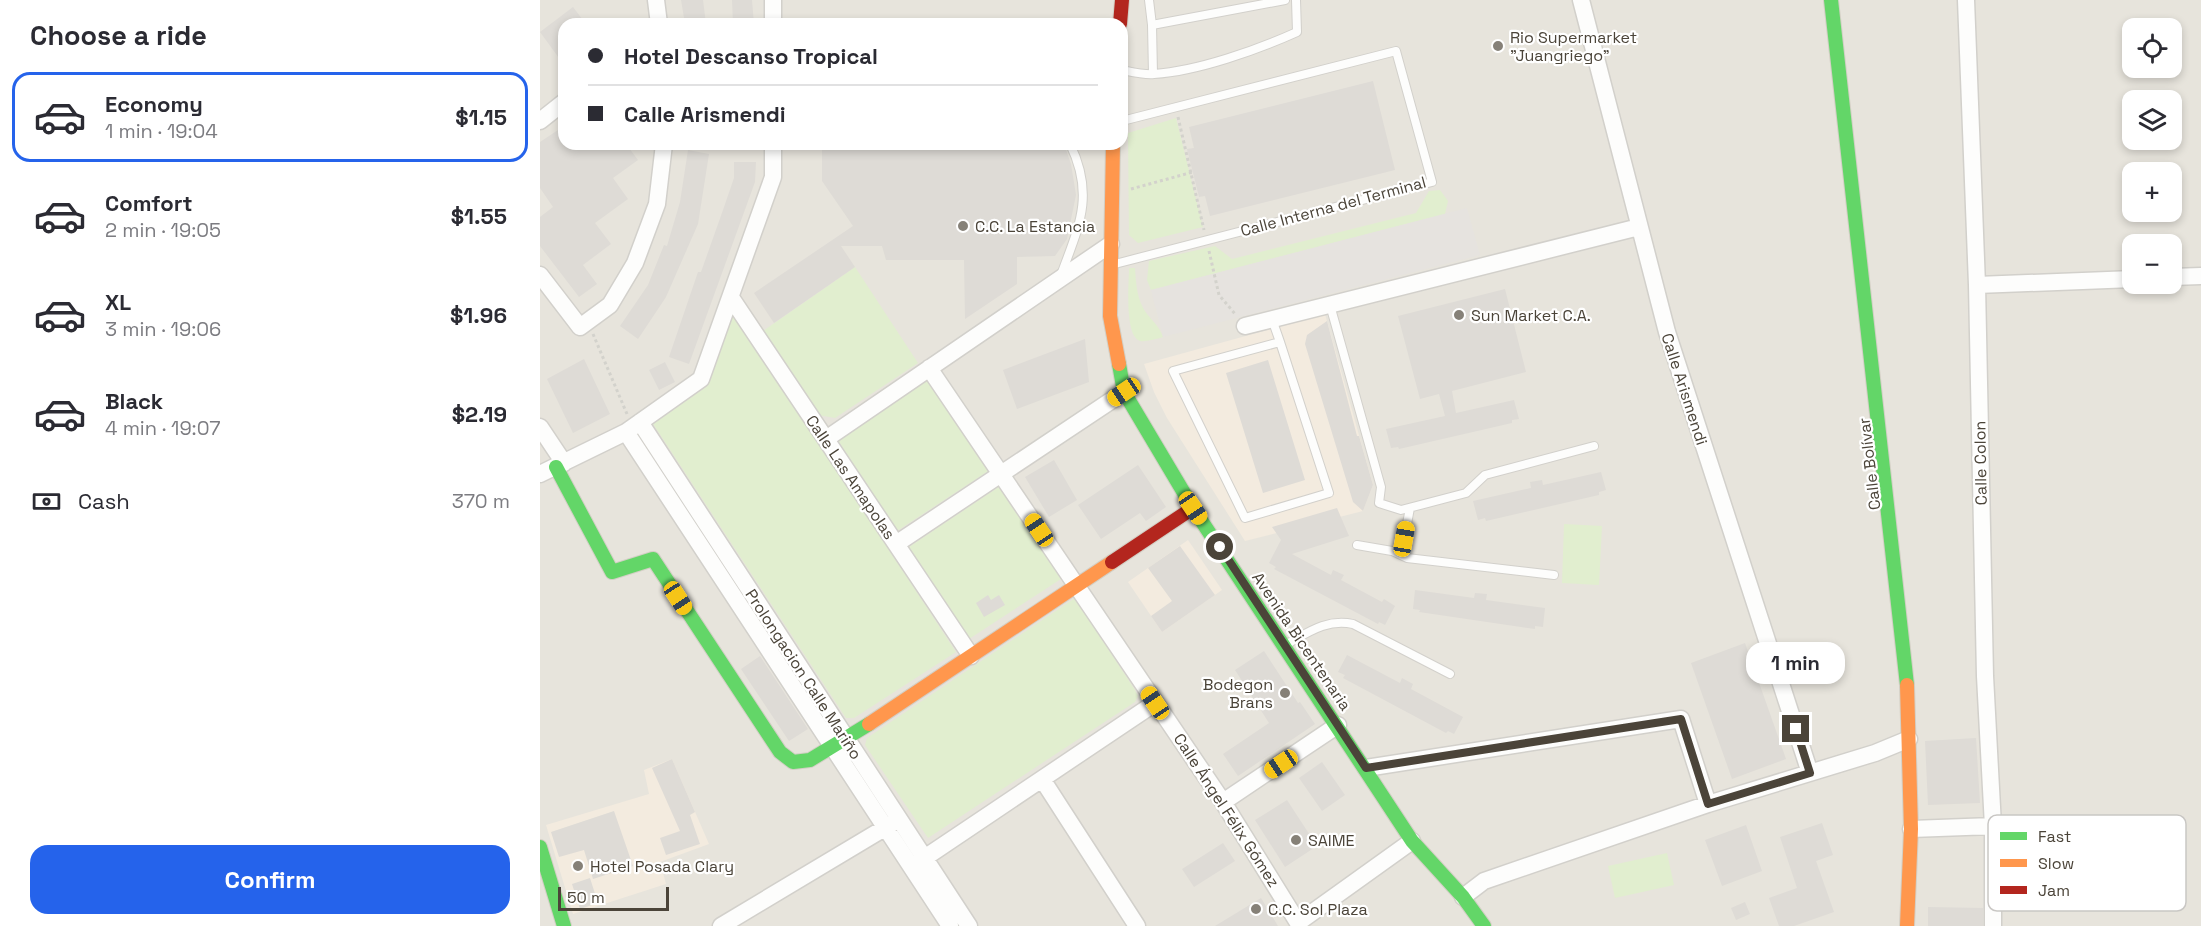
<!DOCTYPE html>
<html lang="en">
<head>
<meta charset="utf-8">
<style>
	:root { --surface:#fff; --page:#f2f2f3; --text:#2b2b33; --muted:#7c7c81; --line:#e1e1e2; --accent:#2563eb }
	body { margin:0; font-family:"Space Grotesk",sans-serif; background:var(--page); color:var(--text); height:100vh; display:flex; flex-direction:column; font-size:22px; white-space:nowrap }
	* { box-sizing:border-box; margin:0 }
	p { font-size:20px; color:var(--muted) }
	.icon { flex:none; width:33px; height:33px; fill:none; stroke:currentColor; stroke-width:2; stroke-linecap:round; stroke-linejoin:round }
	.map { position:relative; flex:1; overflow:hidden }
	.details { display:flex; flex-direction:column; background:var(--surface); width:540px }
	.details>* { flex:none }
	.guide { position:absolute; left:18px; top:18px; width:570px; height:132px; border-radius:18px; box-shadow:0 3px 9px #0003; display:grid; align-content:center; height:132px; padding:0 30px; background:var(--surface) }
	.buttons { position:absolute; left:1582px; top:18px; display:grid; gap:12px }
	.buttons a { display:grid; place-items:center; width:60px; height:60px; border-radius:12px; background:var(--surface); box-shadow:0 3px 9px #0003; font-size:30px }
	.scale { position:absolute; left:18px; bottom:15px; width:111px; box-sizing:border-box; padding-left:6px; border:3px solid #4b4439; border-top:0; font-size:16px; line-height:21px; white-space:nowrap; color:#4b4439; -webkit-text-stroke:4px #fff; paint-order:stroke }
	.end { position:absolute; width:27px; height:27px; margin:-14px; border:8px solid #4b4439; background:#fff; box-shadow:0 0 0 3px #fff }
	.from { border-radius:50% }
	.bubble { position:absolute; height:42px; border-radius:18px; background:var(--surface); box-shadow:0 3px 9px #0003; font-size:20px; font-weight:700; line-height:42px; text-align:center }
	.car { position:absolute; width:18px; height:36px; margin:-18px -9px; border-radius:8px; box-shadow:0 0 4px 2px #0007; background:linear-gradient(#f5c518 24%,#345 0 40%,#f5c518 0 76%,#345 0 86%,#f5c518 0) }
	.guide b { display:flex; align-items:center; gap:21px; height:57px; font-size:22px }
	.guide b+b { border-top:2px solid var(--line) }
	.guide i { width:15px; height:15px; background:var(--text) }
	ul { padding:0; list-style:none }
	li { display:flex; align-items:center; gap:18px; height:90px; margin:0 12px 9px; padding:0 18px; border:3px solid transparent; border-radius:18px }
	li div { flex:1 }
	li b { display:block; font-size:22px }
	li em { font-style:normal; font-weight:700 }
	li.selected { border-color:var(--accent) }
	li>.icon { width:54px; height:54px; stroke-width:1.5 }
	h2 { padding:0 30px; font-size:27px; line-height:72px }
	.pay { display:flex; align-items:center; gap:15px; height:66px; padding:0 30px; font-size:22px }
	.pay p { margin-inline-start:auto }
	.cta { display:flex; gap:12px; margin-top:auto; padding:12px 30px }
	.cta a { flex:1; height:69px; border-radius:18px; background:var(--accent); color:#fff; font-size:24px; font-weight:700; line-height:69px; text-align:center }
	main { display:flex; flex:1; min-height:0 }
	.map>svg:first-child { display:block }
	.residential { fill:#e7e4dc; fill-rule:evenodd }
	.commercial { fill:#f3ebdf }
	.green { fill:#e1eecf }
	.parking { fill:#e6e3df }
	.building { fill:#dedbd6 }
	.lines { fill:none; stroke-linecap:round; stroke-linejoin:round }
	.lane-casing { stroke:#d2d0cb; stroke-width:10 }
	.street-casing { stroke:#d2d0cb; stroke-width:19 }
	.fast-casing { stroke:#d3cfc5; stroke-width:16 }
	.slow-casing { stroke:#d3cfc5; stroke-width:16 }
	.jam-casing { stroke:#d3cfc5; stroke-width:16 }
	.path { stroke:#d3d2cc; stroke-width:3; stroke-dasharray:3 3; stroke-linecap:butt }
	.lane { stroke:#fdfdfc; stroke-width:8 }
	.street { stroke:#fdfdfc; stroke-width:16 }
	.fast { stroke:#63d668; stroke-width:14 }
	.slow { stroke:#ff974d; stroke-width:14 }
	.jam { stroke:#b3261e; stroke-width:14 }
	.route { stroke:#4b4439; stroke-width:8 }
	.poi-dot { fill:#868178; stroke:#fff; stroke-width:2 }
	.labels { text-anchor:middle; stroke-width:4.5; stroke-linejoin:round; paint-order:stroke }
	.poi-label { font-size:16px; fill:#4b4439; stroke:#fff; text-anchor:start }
	.street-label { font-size:16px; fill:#4b4439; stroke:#fff }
	.key { fill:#fff; stroke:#c9c7c4; stroke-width:1.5 }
	.key-label { font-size:16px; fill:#4b4439 }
</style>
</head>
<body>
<main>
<section class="details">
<h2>Choose a ride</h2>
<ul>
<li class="selected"><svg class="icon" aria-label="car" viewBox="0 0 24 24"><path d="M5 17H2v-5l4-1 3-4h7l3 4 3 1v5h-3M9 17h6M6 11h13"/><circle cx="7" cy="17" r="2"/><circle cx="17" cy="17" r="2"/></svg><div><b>Economy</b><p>1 min · 19:04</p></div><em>$1.15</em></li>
<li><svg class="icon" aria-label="car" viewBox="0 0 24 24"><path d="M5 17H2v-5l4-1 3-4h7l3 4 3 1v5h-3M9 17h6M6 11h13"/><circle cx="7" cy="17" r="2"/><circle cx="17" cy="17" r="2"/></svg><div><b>Comfort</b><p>2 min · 19:05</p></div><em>$1.55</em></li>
<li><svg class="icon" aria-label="car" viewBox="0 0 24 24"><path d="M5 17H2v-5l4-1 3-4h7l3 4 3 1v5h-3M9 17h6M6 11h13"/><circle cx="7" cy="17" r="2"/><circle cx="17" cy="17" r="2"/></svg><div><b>XL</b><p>3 min · 19:06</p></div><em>$1.96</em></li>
<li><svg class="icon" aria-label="car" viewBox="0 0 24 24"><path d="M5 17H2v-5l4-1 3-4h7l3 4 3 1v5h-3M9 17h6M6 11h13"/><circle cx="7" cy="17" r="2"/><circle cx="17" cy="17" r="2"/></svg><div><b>Black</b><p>4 min · 19:07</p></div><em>$2.19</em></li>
</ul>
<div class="pay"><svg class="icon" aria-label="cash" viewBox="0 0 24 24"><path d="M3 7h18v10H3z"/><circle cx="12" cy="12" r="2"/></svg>Cash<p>370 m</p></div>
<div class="cta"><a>Confirm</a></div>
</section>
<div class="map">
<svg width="1661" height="926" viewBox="0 0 1661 926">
	<rect width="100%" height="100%" fill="#f4f2ee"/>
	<!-- residential -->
	<path class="residential" d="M0,0H1661V926H0ZM24,24H582V144H24ZM1593,28H1632V68H1593ZM1593,100H1632V140H1593ZM1593,172H1632V212H1593ZM1593,244H1632V284H1593Z"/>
	<!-- commercial -->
	<path class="commercial" d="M785,314L833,485L823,511L705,541L627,418L614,392L604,364Z
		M648,540L682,590L622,632L588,582Z
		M132,759L169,844L120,862L126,884L33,914L6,825L109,794L104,770Z"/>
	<!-- green -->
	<path class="green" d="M636,118L663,227L598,243L589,235L588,133Z
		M900,190L908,201L905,214L611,290L607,280L609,261L675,246L692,259L876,213L889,191Z
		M315,267L378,363L295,418L278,415L223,331Z
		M589,268H595C596,284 597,301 607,314C614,323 619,326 623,337C616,339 606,342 600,341C584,336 589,282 589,268Z
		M194,313L416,652L314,718H306L113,424L166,387Z
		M389,377L450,470L357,531L297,439Z
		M460,486L521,579L429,639L369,547Z
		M1024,524L1062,526L1059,585L1022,583Z
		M535,598L595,690L598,696L595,702L388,838L325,745L327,738Z
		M1127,853L1134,885L1075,898L1068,866Z"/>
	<!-- parking -->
	<path class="parking" d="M927,208L940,255L623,337L611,290Z"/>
	<!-- building -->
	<path class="building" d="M141,0H163L166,24H145Z
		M192,0H212L214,24H193Z
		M33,7L46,24H24V65L0,32Z
		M833,81L855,170L670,216L665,196L659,197L647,149L654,148L649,127Z
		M24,126V144H86L98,160L73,178L88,199L55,223L71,244L43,265L57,284L39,297L0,246V217L13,207L0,188V142Z
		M282,144H524L531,164L536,195L527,239L515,256L477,257V284L425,319L424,260H346L342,246H301L315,267L234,323L214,293L313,226L282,181Z
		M148,150L169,154L158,224L126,297L98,339L80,326L108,285L124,245L127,246L140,202Z
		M194,162H216L215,182L149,364L129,357L158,272H161L183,210L194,178Z
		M965,289L986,372L912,391L916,413L974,400L979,419L972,420V423L859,449L858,447L851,448L846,429L905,416L899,394L880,399L858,316Z
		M787,321L817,436H819L833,485L823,511L813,502L765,344L767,335Z
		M545,339L549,382L477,409L463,370Z
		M44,359L70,414L33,433L7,379Z
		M728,360L765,480L723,493L686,373Z
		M125,362L135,382L119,390L109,370Z
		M514,460L537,500L509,517L485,477Z
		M598,465L626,507L606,521L600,513L561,539L538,505Z
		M1061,472L1066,490L1059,492V495L946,521L945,518L938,520L933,501L991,488L990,482L1002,480L1003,485Z
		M797,508L809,536L752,554L791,575L793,570L804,575L801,580L842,602L844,599L855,606L845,625L839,622L838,624L734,569L736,567L729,563L741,540L732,527Z
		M640,546L675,595L622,632L611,616L632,601L608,568Z
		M875,590L934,598L935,593L947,594L946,600L1005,608L1003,627L995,626V629L879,612L880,610L873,609Z
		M448,595L451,600L459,595L465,605L444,617L436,603Z
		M1205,643L1246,759L1192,779L1151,663Z
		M724,651L758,703L760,702L775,724L698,776L683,754L729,723L695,670Z
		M807,655L860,683L862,678L873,684L871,689L923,717L914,734L908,731L906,733L803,678L805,675L798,672Z
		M220,656L268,729L249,741L201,669Z
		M1436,738L1440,803L1388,805L1385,741Z
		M132,759L155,812L150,815L160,844L126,855L120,838L140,831L112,768Z
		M782,762L805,795L782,811L759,778Z
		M747,800L777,846L745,867L715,820Z
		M74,811L93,866L53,879L44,850L19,857L11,832Z
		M1282,823L1293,855L1276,861L1294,912L1254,926H1239L1229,898L1257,888L1240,837Z
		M1206,825L1222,871L1182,886L1165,840Z
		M683,843L695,861L654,887L642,869Z
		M50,878L58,903L40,909L32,884Z
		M721,898L738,926H675Z
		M1205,902L1210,914L1196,920L1191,908Z
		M1388,907L1443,908V926H1388Z"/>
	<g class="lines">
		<!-- lane casing -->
		<g class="lane-casing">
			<path id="lane" d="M609,0L612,25
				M582,70C592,72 604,75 614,74C658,71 717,50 757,32L756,0
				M613,74L612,25L745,0
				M575,264L892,182L856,51L582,121
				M521,275C539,226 555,195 530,144
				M790,305L841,487L839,503L861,510L926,493L945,475L1054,446
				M732,319L740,342L789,493L705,518L633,371L740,342
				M817,545L852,551L867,558L1014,575
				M861,555L870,508
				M745,645C767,633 787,618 813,624L910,674"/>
		</g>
		<!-- street casing -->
		<g class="street-casing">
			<path id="street" d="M116,0L119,24
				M233,0V24
				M1041,0L1127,332L1270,773
				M1426,0L1437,285L1445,676L1453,826V926
				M0,121L24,102
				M0,275L40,327L70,305L95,263L117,204L124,144
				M1632,277L1661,276
				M1437,285L1593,279
				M192,299L431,656
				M705,326L1099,227
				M389,368L683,802L760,926
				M100,422L429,926
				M0,427L24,463
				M86,432L410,926
				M286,439L571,244
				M0,474L86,432L161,379L233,177V144
				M356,544L584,392
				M826,768L1141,719L1168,804
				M502,779L597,926
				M683,802L798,725
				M1371,829L1453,826
				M377,863L615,703
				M923,897L944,881L1168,804L1335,753L1369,739
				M759,922L872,841
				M181,926L353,823"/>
		</g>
		<!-- fast casing -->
		<g class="fast-casing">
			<path id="fast" d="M1291,0L1367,685
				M579,364L584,392L653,508L872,841L923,897L944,926
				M16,467L72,572L113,559L240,752L253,762L270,760L329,724
				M0,847L24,926"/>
		</g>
		<!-- slow casing -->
		<g class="slow-casing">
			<path id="slow" d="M573,144L570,316L579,364
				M329,724L572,562
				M1367,926L1371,829L1367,685"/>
		</g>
		<!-- jam casing -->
		<g class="jam-casing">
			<path id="jam" d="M580,24L582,0
				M572,562L653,508"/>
		</g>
		<!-- path -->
		<path class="path" d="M638,117L664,230
			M591,189L653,172
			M669,251L679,295L696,315
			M53,334L87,414"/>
		<!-- lane -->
		<use href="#lane" class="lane"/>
		<!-- street -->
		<use href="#street" class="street"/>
		<!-- fast -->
		<use href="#fast" class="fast"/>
		<!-- slow -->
		<use href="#slow" class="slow"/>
		<!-- jam -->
		<use href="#jam" class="jam"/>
	</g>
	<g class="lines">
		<!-- route -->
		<path class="route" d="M680,547L826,768L1141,719L1168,804L1270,773L1256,729"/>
	</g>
	<!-- markers -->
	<g class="poi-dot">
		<circle cx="958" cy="46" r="6"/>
		<circle cx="423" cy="226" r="6"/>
		<circle cx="919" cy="315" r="6"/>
		<circle cx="745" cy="693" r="6"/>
		<circle cx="756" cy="840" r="6"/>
		<circle cx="38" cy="866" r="6"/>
		<circle cx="716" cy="909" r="6"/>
	</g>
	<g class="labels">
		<!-- poi labels -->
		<g class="poi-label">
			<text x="970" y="43">Rio Supermarket<tspan x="970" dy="18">"Juangriego"</tspan></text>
			<text x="435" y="232">C.C. La Estancia</text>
			<text x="931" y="321">Sun Market C.A.</text>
			<text x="733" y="690" text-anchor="end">Bodegon<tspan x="733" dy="18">Brans</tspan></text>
			<text x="768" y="846">SAIME</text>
			<text x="50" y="872">Hotel Posada Clary</text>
			<text x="728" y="915">C.C. Sol Plaza</text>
		</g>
		<!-- street labels -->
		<g class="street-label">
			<text transform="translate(793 206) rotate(-15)" y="6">Calle Interna del Terminal</text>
			<text transform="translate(1145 389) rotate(72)" y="6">Calle Arismendi</text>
			<text transform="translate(1440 463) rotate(-91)" y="6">Calle Colon</text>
			<text transform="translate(1329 464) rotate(-97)" y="6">Calle Bolívar</text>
			<text transform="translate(311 477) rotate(56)" y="6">Calle Las Amapolas</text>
			<text transform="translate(762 641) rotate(56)" y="6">Avenida Bicentenaria</text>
			<text transform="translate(264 674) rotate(57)" y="6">Prolongacion Calle Mariño</text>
			<text transform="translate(687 810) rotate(57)" y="6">Calle Ángel Félix Gómez</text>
		</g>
	</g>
	<!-- legend -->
	<rect x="1448" y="815" width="198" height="96" rx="9" class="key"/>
	<rect x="1460" y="832" width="27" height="8" fill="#63d668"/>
	<rect x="1460" y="859" width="27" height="8" fill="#ff974d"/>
	<rect x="1460" y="886" width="27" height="8" fill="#b3261e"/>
	<g class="key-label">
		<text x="1498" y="842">Fast</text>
		<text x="1498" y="869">Slow</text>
		<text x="1498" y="896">Jam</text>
	</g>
</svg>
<div class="buttons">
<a><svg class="icon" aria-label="locate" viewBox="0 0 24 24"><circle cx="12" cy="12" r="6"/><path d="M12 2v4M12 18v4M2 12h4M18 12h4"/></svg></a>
<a><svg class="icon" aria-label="layers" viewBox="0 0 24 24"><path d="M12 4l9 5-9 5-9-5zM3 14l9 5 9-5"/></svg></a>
<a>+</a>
<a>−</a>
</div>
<div class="scale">50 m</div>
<i class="end from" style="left:680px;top:547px"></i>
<i class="end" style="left:1256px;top:729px"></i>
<div class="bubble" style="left:1206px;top:642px;width:99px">1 min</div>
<i class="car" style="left:584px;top:392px;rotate:236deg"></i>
<i class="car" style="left:653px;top:508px;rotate:146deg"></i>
<i class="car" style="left:499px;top:530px;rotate:326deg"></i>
<i class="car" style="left:864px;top:539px;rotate:10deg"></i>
<i class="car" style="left:138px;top:598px;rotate:147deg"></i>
<i class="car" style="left:615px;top:703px;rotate:326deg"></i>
<i class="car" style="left:741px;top:764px;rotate:236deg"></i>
<div class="guide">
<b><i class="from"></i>Hotel Descanso Tropical</b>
<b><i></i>Calle Arismendi</b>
</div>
</div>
</main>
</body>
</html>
